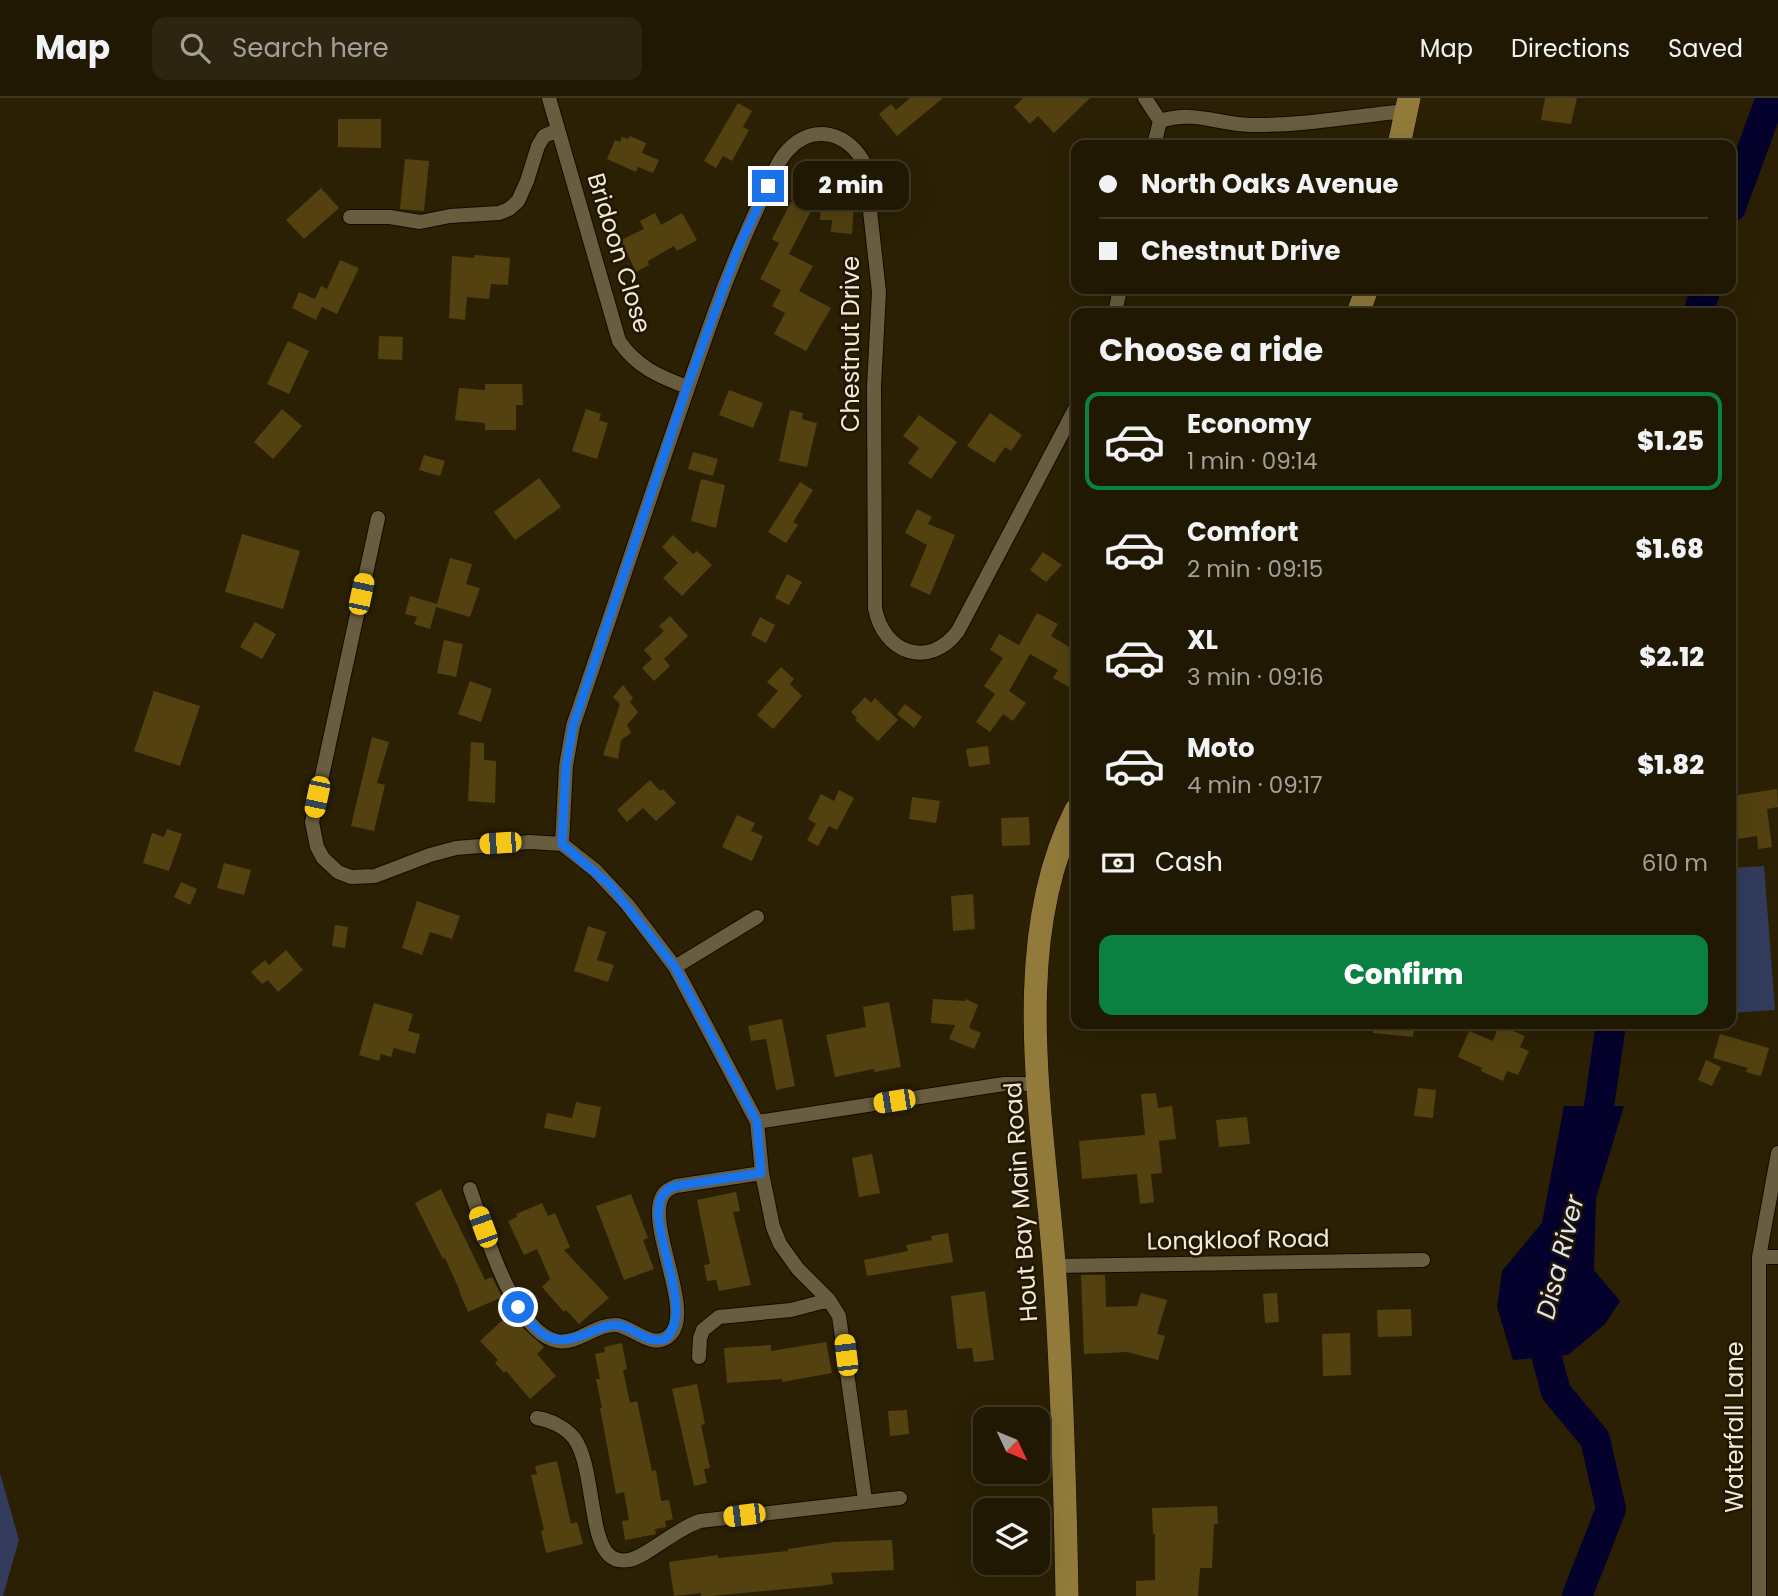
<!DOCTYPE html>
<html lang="en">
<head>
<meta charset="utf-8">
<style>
	:root { --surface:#201802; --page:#2d2511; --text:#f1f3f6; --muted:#a2a099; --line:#3d3724; --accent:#0b8043 }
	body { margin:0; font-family:Poppins,sans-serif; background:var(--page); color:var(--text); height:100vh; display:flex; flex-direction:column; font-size:26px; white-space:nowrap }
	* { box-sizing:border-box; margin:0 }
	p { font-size:23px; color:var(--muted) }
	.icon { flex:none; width:38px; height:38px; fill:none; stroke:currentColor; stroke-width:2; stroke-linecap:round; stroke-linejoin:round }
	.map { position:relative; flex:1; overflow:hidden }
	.details { position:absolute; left:1071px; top:210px; width:665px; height:721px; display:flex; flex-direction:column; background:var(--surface); border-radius:14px; box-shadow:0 7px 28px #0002,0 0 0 2px var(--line) }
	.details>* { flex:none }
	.banner { position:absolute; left:1071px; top:42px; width:665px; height:154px; border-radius:14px; box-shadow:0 7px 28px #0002,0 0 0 2px var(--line); display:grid; align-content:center; height:154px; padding:0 28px; background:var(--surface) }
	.needle { width:46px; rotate:134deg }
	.buttons { position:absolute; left:973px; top:1309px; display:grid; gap:14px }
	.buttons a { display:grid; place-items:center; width:77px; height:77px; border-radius:14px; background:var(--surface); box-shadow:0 7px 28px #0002,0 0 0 2px var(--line); font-size:35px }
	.end { position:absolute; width:32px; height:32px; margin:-16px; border:9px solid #1a73e8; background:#fff; box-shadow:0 0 0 4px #fff }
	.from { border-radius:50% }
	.bubble { position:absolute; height:49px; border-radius:14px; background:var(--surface); box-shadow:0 7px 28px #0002,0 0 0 2px var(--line); font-size:23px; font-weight:800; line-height:49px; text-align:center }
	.car { position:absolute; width:21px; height:42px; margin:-21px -10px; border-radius:9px; box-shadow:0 0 5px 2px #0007; background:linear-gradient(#f5c518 24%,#345 0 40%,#f5c518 0 76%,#345 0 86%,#f5c518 0) }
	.banner b { display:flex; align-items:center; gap:24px; height:66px; font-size:26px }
	.banner b+b { border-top:2px solid var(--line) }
	.banner i { width:18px; height:18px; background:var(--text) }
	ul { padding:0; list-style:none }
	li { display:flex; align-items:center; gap:21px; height:98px; margin:0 14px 10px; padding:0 14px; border:4px solid transparent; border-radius:14px }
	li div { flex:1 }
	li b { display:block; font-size:26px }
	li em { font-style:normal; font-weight:800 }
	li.active { border-color:var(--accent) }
	li>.icon { width:63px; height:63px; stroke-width:1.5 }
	h2 { padding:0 28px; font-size:32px; line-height:84px }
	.pay { display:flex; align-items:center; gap:18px; height:77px; padding:0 28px; font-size:26px }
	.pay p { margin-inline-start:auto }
	.button { display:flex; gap:14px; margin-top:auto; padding:14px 28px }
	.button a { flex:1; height:80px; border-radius:14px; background:var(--accent); color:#fff; font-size:28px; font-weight:800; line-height:80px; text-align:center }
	header { display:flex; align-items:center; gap:42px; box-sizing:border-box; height:98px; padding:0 35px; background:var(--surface); border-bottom:2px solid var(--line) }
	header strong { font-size:33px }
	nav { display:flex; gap:38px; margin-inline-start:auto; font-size:24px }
	.search { width:490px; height:63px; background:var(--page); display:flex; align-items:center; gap:18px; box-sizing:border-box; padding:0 24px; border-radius:14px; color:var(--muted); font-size:26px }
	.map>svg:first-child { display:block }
	.green { fill:#323b5c }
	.water { fill:#04012c }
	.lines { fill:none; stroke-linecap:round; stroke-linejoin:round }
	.river { stroke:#04012c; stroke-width:30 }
	.building { fill:#534210 }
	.street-casing { stroke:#120a00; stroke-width:16 }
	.primary-casing { stroke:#120a00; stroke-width:24 }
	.street { stroke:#695d3f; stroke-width:14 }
	.primary { stroke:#927b3a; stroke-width:23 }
	.route { stroke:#1a73e8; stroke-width:9 }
	.labels { text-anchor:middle; stroke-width:5; stroke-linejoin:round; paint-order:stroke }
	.street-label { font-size:24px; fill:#f1ead9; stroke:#211700 }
	.water-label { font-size:26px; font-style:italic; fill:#dee4f4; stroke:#211700 }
</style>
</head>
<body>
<header>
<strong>Map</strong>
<div class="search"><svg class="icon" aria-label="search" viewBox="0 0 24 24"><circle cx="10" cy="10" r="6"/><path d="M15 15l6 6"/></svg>Search here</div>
<nav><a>Map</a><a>Directions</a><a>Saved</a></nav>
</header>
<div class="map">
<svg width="1778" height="1498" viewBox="0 0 1778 1498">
	<rect width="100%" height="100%" fill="#2b2003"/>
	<!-- green -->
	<path class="green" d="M1764,768L1775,912L1731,915V770Z
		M0,1375L19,1442L3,1498H0Z"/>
	<!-- water -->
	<path class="water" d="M1564,1008H1624L1596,1100L1594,1172L1620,1203L1605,1226L1568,1257L1513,1262L1497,1209L1502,1173L1542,1125Z"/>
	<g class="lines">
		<!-- river -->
		<path class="river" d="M1731,109L1771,0
			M1698,215L1706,191
			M1588,1048L1599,1008L1611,926
			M1544,1222L1540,1234L1556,1294L1595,1341L1611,1411L1577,1498"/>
	</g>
	<!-- building -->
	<path class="building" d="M910,0H943L897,38L879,16L891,6L896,12Z
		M1023,0H1090L1054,35L1038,18L1030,26L1014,9Z
		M1545,0H1577L1571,26L1541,22Z
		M738,5L752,13L743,29L749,32L732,63L723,58L716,70L704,63Z
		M338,21H381V50L338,49Z
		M630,38L646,45L642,55L659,62L653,75L638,69L636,74L607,61L615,42L620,44L622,39L628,41Z
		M405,61L429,63L424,113L400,111Z
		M823,80L844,81L843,92L850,93L849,103H854L852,136L831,134L832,122H820Z
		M321,90L339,110L304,141L286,122Z
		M791,104L811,113L789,156L813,168L799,193L831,210L806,253L774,236L785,215L772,208L781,192L760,181L779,145L772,141Z
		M655,115L661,127L682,115L697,142L677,153L674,148L648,163L649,167L636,174L621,142L644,131L640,123Z
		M474,157L510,160L508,187L491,186L489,201L467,199L465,222L449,220L452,158L474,160Z
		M340,162L359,170L337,216L322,209L316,222L292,210L299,194L315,201L321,188L327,191Z
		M379,238L403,239L402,262L378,261Z
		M288,243L309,253L289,296L267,286Z
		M485,286H522L523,307H516V332H485V325L455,322L459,290L485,292Z
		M729,292L763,305L753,330L719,317Z
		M282,311L302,328L273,361L254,344Z
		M586,311L601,316L599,322L608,325L597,361L572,353Z
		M790,312L803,315L802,321L817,325L807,369L779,363Z
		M990,315L1022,337L1011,353L1005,349L994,365L967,348Z
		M919,317L957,344L931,381L908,365L919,350L903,338Z
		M693,354L718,361L713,378L688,371Z
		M424,357L445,363L440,378L419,372Z
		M539,380L561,409L515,442L494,414Z
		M701,381L725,387L716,430L691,423Z
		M800,384L813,392L793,424L798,427L786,445L768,434Z
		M917,411L932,419L928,426L955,437L930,497L910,488L927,447L905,435Z
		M242,436L300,453L283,511L225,494Z
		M673,437L693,456L697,453L712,467L682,498L663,480L678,465L662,449Z
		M1043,454L1062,467L1046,484L1030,472Z
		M450,460L472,466L466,486L480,490L470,519L436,509L430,531L414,526L417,519L405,516L410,498L437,506Z
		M787,476L802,484L789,507L775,500Z
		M1037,515L1058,526L1051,538L1076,553V593L1053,580L1058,572L1030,556L1009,593L1026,605L1013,623L1003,616L990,634L976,624L995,596L984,588L1003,560L990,552L999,536L1019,547Z
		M670,518L688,538L664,561L670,568L654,583L642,570L652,561L644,552L664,533L659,528Z
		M760,519L775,527L766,545L751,537Z
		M255,524L276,536L262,561L240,549Z
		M444,542L463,546L456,579L437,575Z
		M781,569L794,581L790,586L802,598L773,631L757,617L778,593L767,584Z
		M470,583L492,591L481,624L458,616Z
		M623,587L633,600L630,604L638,614L627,627L631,635L621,642L618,661L603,657L620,606L613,599Z
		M154,593L200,608L180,668L134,653Z
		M865,599L871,605L875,600L898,622L878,643L855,622L857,620L851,614Z
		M905,606L922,619L914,630L897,616Z
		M372,639L389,644L377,685L385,687L374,733L351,728Z
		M471,644L484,645V662L496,663L495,705L468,703Z
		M988,648L990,666L969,669L966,651Z
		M650,682L660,693L663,691L676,705L656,723L643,710L627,724L617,712Z
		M1777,691L1778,709L1767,711L1772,749L1758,751L1757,738L1737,741L1736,729H1731V698Z
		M839,692L854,700L837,732L829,728L818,748L807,742L816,726L808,721L821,696L834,703Z
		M912,699L940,703L936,725L909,721Z
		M737,717L755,725L751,733L763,738L752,763L722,749Z
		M1029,719L1030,747L1002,748L1001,720Z
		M167,731L182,736L169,773L143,765L152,735L164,739Z
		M224,765L251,772L244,797L217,790Z
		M181,784L197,791L190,807L174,799Z
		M973,796L975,831L953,833L951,798Z
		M417,803L460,818L452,841L430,834L422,857L402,850Z
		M335,827L348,829L345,850L332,848Z
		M588,828L606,834L597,862L614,867L608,884L574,873Z
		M286,852L303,872L278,894L268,882L262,886L251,874L265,862L269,867Z
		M933,901L965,903L966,901L978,907L969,930L981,935L974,951L949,941L955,927L931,925Z
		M889,904L901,969L875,974L874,971L835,979L826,937L866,929L863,909Z
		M374,905L413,916L408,933L420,936L415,956L394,950L391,959L381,956L379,963L359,957Z
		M782,921L795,988L776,992L766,941L751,943L748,928Z
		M1373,926H1415L1413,939L1373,935Z
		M1499,927L1525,938L1520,949L1529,953L1518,977L1507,973L1503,983L1481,973L1482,970L1458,959L1469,933L1493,943Z
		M1720,936L1769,950L1761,978L1746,974L1748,970L1713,960Z
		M1706,962L1721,969L1712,988L1698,982Z
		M1418,990L1436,992L1433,1020L1414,1018Z
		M1156,995L1158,1010L1172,1008L1176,1041L1159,1043L1162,1075L1151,1076L1154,1104L1140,1106L1137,1076L1082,1081L1079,1043L1145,1037L1141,996Z
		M576,1004L601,1009L595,1040L544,1030L547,1015L572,1020Z
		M1247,1019L1250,1046L1219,1049L1216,1022Z
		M872,1056L880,1095L859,1099L852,1060Z
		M441,1091L485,1182L492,1179L502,1199L468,1214L459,1193H460L445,1160L443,1161L415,1105Z
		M736,1094L740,1113L733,1114L751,1187L719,1193L716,1182L707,1183L704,1167L710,1166L697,1102Z
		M631,1096L648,1140L643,1142L654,1171L624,1182L596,1108Z
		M542,1105L548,1118L555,1115L570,1149L564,1152L609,1200L579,1226L566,1212L564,1214L542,1189L550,1181L537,1151L524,1157L508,1123L517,1119L516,1116Z
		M948,1135L953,1164L867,1178L864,1162L908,1153L906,1147L932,1142L931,1138Z
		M1081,1177H1105L1106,1209L1137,1208L1141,1195L1167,1202L1157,1236L1165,1238L1158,1262L1127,1254L1084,1256Z
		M985,1193L994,1262L974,1264L972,1250L957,1251L951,1198Z
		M1277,1195L1279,1224L1265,1225L1263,1196Z
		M1411,1211L1412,1238L1378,1239L1377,1212Z
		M511,1214L520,1227L544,1249L537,1256L556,1278L530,1301L506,1273L504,1275L495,1265L498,1262L480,1243Z
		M1350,1235L1351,1277L1323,1278L1322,1236Z
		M826,1244L832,1275L782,1284V1281L727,1285L724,1250L771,1247V1253Z
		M622,1245L627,1271L623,1272L630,1305L637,1303L652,1373L656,1372L661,1403L669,1402L673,1421L665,1423L666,1429L655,1431L656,1436L625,1442L622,1423L629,1422L624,1394L616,1396L600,1310H602L596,1281H600L595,1256L605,1254L604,1249Z
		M697,1286L705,1326L701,1327L710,1370L704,1371L707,1385L694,1388L672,1291Z
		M907,1312L909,1336L890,1338L888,1313Z
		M557,1363L571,1426L577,1424L583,1446L546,1455L541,1433L544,1432L531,1377L537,1376L535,1368Z
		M1217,1408L1218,1426H1214L1212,1470H1200L1198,1498H1136V1483L1155,1482V1436H1153L1152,1410Z
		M892,1442L894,1472L831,1475L833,1486L819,1488L711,1498H701V1495L674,1498L669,1464L718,1457V1460L788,1453V1451L834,1444Z"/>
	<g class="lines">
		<!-- street casing -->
		<g class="street-casing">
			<path id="street" d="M549,0L619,243C637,269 658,278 687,289
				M1145,0L1160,23
				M1154,47L1160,23C1195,12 1216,26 1250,27C1301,28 1355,18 1406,13
				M350,119H390L420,124L450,118L499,115L509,111L518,103L527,83L538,48L544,38L558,32
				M1115,215L1120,191
				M378,420L312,724L317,749L323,760L338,774L351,779L375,778L430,757L456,750L530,744L562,746L595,772L627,806L675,869L757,1024L762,1075L773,1129L780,1146L798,1171L829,1202L839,1218L865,1402
				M562,746L566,668L573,628C620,491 665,353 714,216C729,174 746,134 765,94C772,80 777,63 788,52C813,24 850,35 865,67L879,194L874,288L875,510C883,555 929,572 958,533L1076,309
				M675,869L757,819
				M757,1024L1004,986H1038
				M470,1091C483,1128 513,1234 557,1243C578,1247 596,1225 617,1227C635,1230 654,1254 671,1236C693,1212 649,1132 661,1101C664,1093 669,1091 676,1088L762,1075
				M1759,1159H1778
				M1054,1168L1423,1162
				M699,1259L700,1240L703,1232L719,1219L791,1212L829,1202
				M537,1320C550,1322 565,1329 574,1340C594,1367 589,1439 609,1457C614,1462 622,1463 629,1462C648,1458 675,1431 700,1423L900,1400
				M1759,1498V1159L1778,1055"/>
		</g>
		<!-- primary casing -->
		<g class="primary-casing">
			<path id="primary" d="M1399,47L1409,0
				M1358,215L1367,191
				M1067,1498C1065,1387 1062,1276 1054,1165C1043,1021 1008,846 1076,712"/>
		</g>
		<!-- street -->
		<use href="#street" class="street"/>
		<!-- primary -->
		<use href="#primary" class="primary"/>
	</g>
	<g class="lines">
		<!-- route -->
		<path class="route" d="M518,1209C539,1236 551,1251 586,1236C595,1232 604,1228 613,1227C633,1226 644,1247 665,1241C700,1212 638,1117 666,1093C669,1090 673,1089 676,1088L761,1075L757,1024L675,869L610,787L562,746L566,668L573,628L687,289L738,151L768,88"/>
	</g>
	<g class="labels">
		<!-- street labels -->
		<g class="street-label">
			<text transform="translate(619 155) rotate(73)" y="8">Bridoon Close</text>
			<text transform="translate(851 246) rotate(-90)" y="8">Chestnut Drive</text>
			<text transform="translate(1021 1104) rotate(-94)" y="8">Hout Bay Main Road</text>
			<text transform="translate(1238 1142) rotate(-1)" y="8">Longkloof Road</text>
			<text transform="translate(1735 1329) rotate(-90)" y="8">Waterfall Lane</text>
		</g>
		<!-- water labels -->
		<g class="water-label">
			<text transform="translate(1560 1159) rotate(-76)" y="9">Disa River</text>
		</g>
	</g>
</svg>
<div class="buttons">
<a><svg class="needle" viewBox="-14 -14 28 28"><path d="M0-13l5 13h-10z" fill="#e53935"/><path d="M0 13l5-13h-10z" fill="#a2a099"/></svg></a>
<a><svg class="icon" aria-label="layers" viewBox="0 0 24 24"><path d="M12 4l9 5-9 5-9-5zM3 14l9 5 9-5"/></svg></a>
</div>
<i class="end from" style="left:518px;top:1209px"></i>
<i class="end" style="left:768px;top:88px"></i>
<div class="bubble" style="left:793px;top:63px;width:116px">2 min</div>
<i class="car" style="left:361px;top:496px;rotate:12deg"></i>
<i class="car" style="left:317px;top:699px;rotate:192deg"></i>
<i class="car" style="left:500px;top:745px;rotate:266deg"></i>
<i class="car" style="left:894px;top:1003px;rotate:261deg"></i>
<i class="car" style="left:483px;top:1129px;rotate:340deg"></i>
<i class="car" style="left:846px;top:1257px;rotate:353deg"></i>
<i class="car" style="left:744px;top:1417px;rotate:263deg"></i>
<div class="banner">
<b><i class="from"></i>North Oaks Avenue</b>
<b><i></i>Chestnut Drive</b>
</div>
<section class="details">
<h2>Choose a ride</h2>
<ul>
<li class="active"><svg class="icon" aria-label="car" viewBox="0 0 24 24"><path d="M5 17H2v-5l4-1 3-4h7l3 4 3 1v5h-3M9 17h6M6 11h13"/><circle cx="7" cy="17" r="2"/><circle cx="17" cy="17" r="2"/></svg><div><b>Economy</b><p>1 min · 09:14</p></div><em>$1.25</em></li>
<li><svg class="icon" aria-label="car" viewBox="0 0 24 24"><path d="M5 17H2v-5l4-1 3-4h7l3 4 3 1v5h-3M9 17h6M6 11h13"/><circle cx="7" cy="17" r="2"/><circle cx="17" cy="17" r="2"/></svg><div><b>Comfort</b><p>2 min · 09:15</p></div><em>$1.68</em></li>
<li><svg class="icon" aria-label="car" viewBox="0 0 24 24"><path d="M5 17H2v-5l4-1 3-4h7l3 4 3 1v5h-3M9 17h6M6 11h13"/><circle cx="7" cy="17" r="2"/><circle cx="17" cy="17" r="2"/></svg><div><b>XL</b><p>3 min · 09:16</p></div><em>$2.12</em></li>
<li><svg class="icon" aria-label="car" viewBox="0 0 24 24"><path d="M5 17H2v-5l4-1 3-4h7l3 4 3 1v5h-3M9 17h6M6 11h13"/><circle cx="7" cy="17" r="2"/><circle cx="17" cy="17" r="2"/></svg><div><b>Moto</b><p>4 min · 09:17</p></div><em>$1.82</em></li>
</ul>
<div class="pay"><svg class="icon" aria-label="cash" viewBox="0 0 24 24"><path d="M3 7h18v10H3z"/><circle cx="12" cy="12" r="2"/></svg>Cash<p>610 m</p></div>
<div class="button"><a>Confirm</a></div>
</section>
</div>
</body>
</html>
